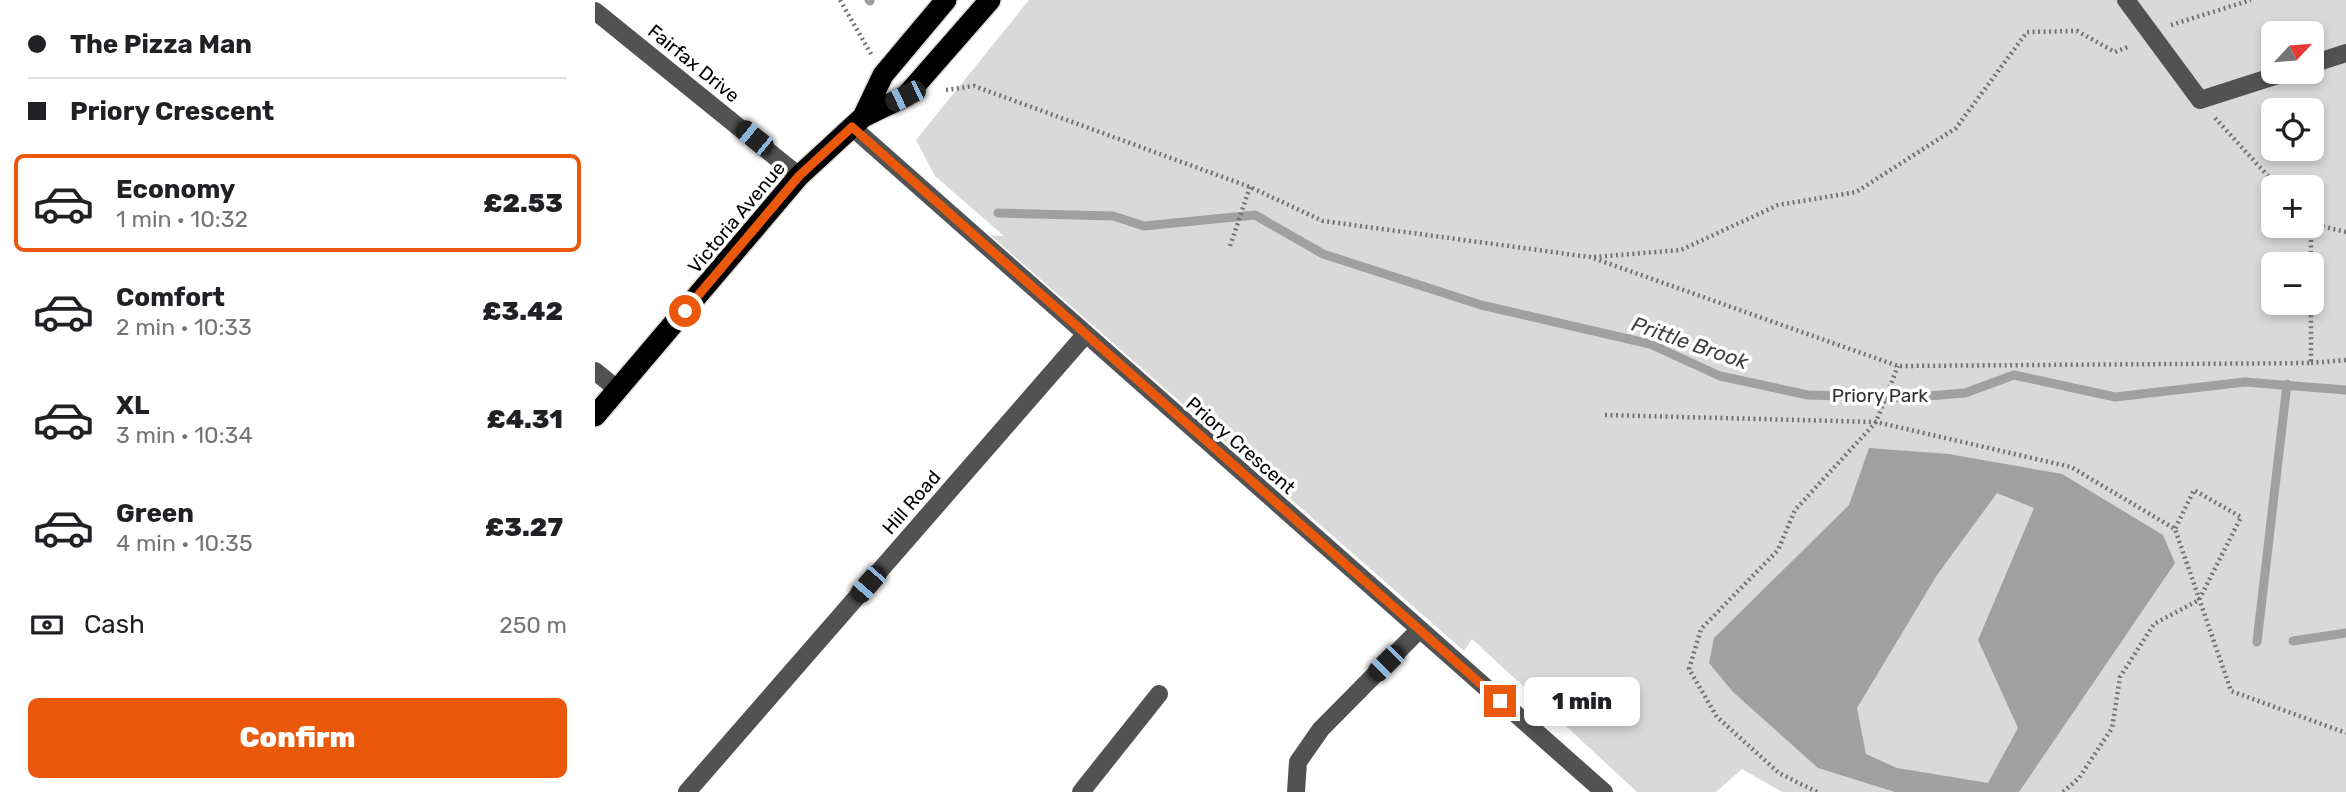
<!DOCTYPE html>
<html lang="en">
<head>
<meta charset="utf-8">
<style>
	:root { --surface:#fff; --page:#f6f6f6; --text:#202124; --muted:#757577; --line:#e0e0e0; --accent:#ea580c }
	body { margin:0; font-family:Rubik,sans-serif; background:var(--page); color:var(--text); height:100vh; display:flex; flex-direction:column; font-size:26px; white-space:nowrap }
	* { box-sizing:border-box; margin:0 }
	p { font-size:23px; color:var(--muted) }
	.icon { flex:none; width:38px; height:38px; fill:none; stroke:currentColor; stroke-width:2; stroke-linecap:round; stroke-linejoin:round }
	.map { position:relative; flex:1; overflow:hidden }
	.details { display:flex; flex-direction:column; background:var(--surface); width:595px }
	.details>* { flex:none }
	.top-card { display:grid; align-content:center; height:154px; padding:0 28px; background:var(--surface) }
	.needle { width:46px; rotate:64deg }
	.fabs { position:absolute; left:1666px; top:21px; display:grid; gap:14px }
	.fabs a { display:grid; place-items:center; width:63px; height:63px; border-radius:10px; background:var(--surface); box-shadow:0 4px 10px #0003; font-size:35px }
	.end { position:absolute; width:32px; height:32px; margin:-16px; border:9px solid #ea580c; background:#fff; box-shadow:0 0 0 4px #fff }
	.from { border-radius:50% }
	.bubble { position:absolute; height:49px; border-radius:10px; background:var(--surface); box-shadow:0 4px 10px #0003; font-size:23px; font-weight:800; line-height:49px; text-align:center }
	.car { position:absolute; width:21px; height:42px; margin:-21px -10px; border-radius:9px; box-shadow:0 0 5px 2px #0007; background:linear-gradient(#222 24%,#8ab4d8 0 40%,#222 0 76%,#8ab4d8 0 86%,#222 0) }
	.top-card b { display:flex; align-items:center; gap:24px; height:66px; font-size:26px }
	.top-card b+b { border-top:2px solid var(--line) }
	.top-card i { width:18px; height:18px; background:var(--text) }
	ul { padding:0; list-style:none }
	li { display:flex; align-items:center; gap:21px; height:98px; margin:0 14px 10px; padding:0 14px; border:4px solid transparent; border-radius:10px }
	li div { flex:1 }
	li b { display:block; font-size:26px }
	li em { font-style:normal; font-weight:800 }
	li.current { border-color:var(--accent) }
	li>.icon { width:63px; height:63px; stroke-width:1.5 }
	.pay { display:flex; align-items:center; gap:18px; height:77px; padding:0 28px; font-size:26px }
	.pay p { margin-inline-start:auto }
	.cta { display:flex; gap:14px; margin-top:auto; padding:14px 28px }
	.cta a { flex:1; height:80px; border-radius:10px; background:var(--accent); color:#fff; font-size:28px; font-weight:800; line-height:80px; text-align:center }
	main { display:flex; flex:1; min-height:0 }
	.map>svg:first-child { display:block }
	.green { fill:#d9d9d9; fill-rule:evenodd }
	.water { fill:#a0a0a0; fill-rule:evenodd }
	.lines { fill:none; stroke-linecap:round; stroke-linejoin:round }
	.stream { stroke:#a0a0a0; stroke-width:9 }
	.highway-casing { stroke:#dbdbdb; stroke-width:24 }
	.path { stroke:#747474; stroke-width:4.5; stroke-dasharray:2 3.5; stroke-linecap:butt }
	.minor { stroke:#525252; stroke-width:18 }
	.highway { stroke:#000; stroke-width:21 }
	.route { stroke:#ea580c; stroke-width:9 }
	.labels { text-anchor:middle; stroke-width:7; stroke-linejoin:round; paint-order:stroke }
	.street-label { font-size:19px; fill:#000; stroke:#fff }
	.park-label { font-size:19px; fill:#303030; stroke:#fff }
	.water-label { font-size:21px; font-style:italic; fill:#414141; stroke:#fff }
</style>
</head>
<body>
<main>
<section class="details">
<div class="top-card">
<b><i class="from"></i>The Pizza Man</b>
<b><i></i>Priory Crescent</b>
</div>
<ul>
<li class="current"><svg class="icon" aria-label="car" viewBox="0 0 24 24"><path d="M5 17H2v-5l4-1 3-4h7l3 4 3 1v5h-3M9 17h6M6 11h13"/><circle cx="7" cy="17" r="2"/><circle cx="17" cy="17" r="2"/></svg><div><b>Economy</b><p>1 min · 10:32</p></div><em>£2.53</em></li>
<li><svg class="icon" aria-label="car" viewBox="0 0 24 24"><path d="M5 17H2v-5l4-1 3-4h7l3 4 3 1v5h-3M9 17h6M6 11h13"/><circle cx="7" cy="17" r="2"/><circle cx="17" cy="17" r="2"/></svg><div><b>Comfort</b><p>2 min · 10:33</p></div><em>£3.42</em></li>
<li><svg class="icon" aria-label="car" viewBox="0 0 24 24"><path d="M5 17H2v-5l4-1 3-4h7l3 4 3 1v5h-3M9 17h6M6 11h13"/><circle cx="7" cy="17" r="2"/><circle cx="17" cy="17" r="2"/></svg><div><b>XL</b><p>3 min · 10:34</p></div><em>£4.31</em></li>
<li><svg class="icon" aria-label="car" viewBox="0 0 24 24"><path d="M5 17H2v-5l4-1 3-4h7l3 4 3 1v5h-3M9 17h6M6 11h13"/><circle cx="7" cy="17" r="2"/><circle cx="17" cy="17" r="2"/></svg><div><b>Green</b><p>4 min · 10:35</p></div><em>£3.27</em></li>
</ul>
<div class="pay"><svg class="icon" aria-label="cash" viewBox="0 0 24 24"><path d="M3 7h18v10H3z"/><circle cx="12" cy="12" r="2"/></svg>Cash<p>250 m</p></div>
<div class="cta"><a>Confirm</a></div>
</section>
<div class="map">
<svg width="1751" height="792" viewBox="0 0 1751 792">
	<rect width="100%" height="100%" fill="#fff"/>
	<!-- green -->
	<path class="green" d="M434,0H1751V792H1187L1147,769L1121,792H1042L877,639L869,651L395,235L409,236L340,176L321,140ZM1678,33H1717V72H1678ZM1678,110H1717V149H1678ZM1678,187H1717V226H1678ZM1678,264H1717V303H1678Z"/>
	<!-- water -->
	<path class="water" d="M1274,448L1354,454L1467,474L1568,535L1580,563L1424,792H1300L1223,768L1138,692L1114,663L1119,638L1254,505ZM1402,493L1439,508L1383,640L1423,728L1393,783L1302,768L1271,754L1262,708L1342,575Z"/>
	<g class="lines">
		<!-- stream -->
		<path class="stream" d="M274,0L275,1
			M403,213L518,216L549,226L660,215L728,254L886,305L1055,344L1125,376L1213,395L1308,398L1370,393L1419,375L1520,397L1650,382L1751,390
			M1698,641L1751,633
			M1662,642L1692,384"/>
		<!-- highway casing -->
		<g class="highway-casing">
			<path id="highway" d="M268,117L288,75L351,0
				M0,416L204,176L268,117L311,96L395,0"/>
		</g>
		<!-- path -->
		<path class="path" d="M245,0L276,54
			M1576,25L1656,0
			M351,90L379,86L655,187L728,221L995,257L1303,366L1716,363V303
			M1620,118L1683,187
			M1717,224L1751,232
			M635,246L655,187
			M999,257L1086,250L1183,205L1261,192L1361,128L1432,32L1482,31L1520,52L1535,46
			M1716,264V226
			M1716,363L1751,360
			M1010,415L1281,422L1476,467L1580,529L1636,691L1751,733
			M1222,792L1184,773L1122,717L1094,669L1106,629L1183,550L1200,510L1281,422L1303,366
			M1468,792L1484,778L1517,728L1525,677L1559,624L1604,600L1646,517L1599,490L1580,529"/>
		<!-- minor -->
		<path class="minor" d="M1531,0L1605,100L1692,72
			M0,11L204,176
			M1717,64L1751,53
			M257,127L1009,792
			M0,371L22,389
			M92,792L490,335
			M486,792L564,694
			M701,792L703,762L726,729L824,630"/>
		<!-- highway -->
		<use href="#highway" class="highway"/>
	</g>
	<g class="lines">
		<!-- route -->
		<path class="route" d="M90,311L204,176L257,127L905,701"/>
	</g>
	<g class="labels">
		<!-- street labels -->
		<g class="street-label">
			<text transform="translate(99 63) rotate(39)" y="7">Fairfax Drive</text>
			<text transform="translate(141 217) rotate(-50)" y="7">Victoria Avenue</text>
			<text transform="translate(646 445) rotate(41)" y="7">Priory Crescent</text>
			<text transform="translate(316 502) rotate(-49)" y="7">Hill Road</text>
		</g>
		<!-- park labels -->
		<g class="park-label">
			<text x="1285" y="402">Priory Park</text>
		</g>
		<!-- water labels -->
		<g class="water-label">
			<text transform="translate(1095 343) rotate(19)" y="7">Prittle Brook</text>
		</g>
	</g>
</svg>
<div class="fabs">
<a><svg class="needle" viewBox="-14 -14 28 28"><path d="M0-13l5 13h-10z" fill="#e53935"/><path d="M0 13l5-13h-10z" fill="#757577"/></svg></a>
<a><svg class="icon" aria-label="locate" viewBox="0 0 24 24"><circle cx="12" cy="12" r="6"/><path d="M12 2v4M12 18v4M2 12h4M18 12h4"/></svg></a>
<a>+</a>
<a>−</a>
</div>
<i class="end from" style="left:90px;top:311px"></i>
<i class="end" style="left:905px;top:701px"></i>
<div class="bubble" style="left:929px;top:677px;width:116px">1 min</div>
<i class="car" style="left:310px;top:96px;rotate:244deg"></i>
<i class="car" style="left:159px;top:138px;rotate:309deg"></i>
<i class="car" style="left:273px;top:584px;rotate:221deg"></i>
<i class="car" style="left:791px;top:663px;rotate:225deg"></i>
</div>
</main>
</body>
</html>
